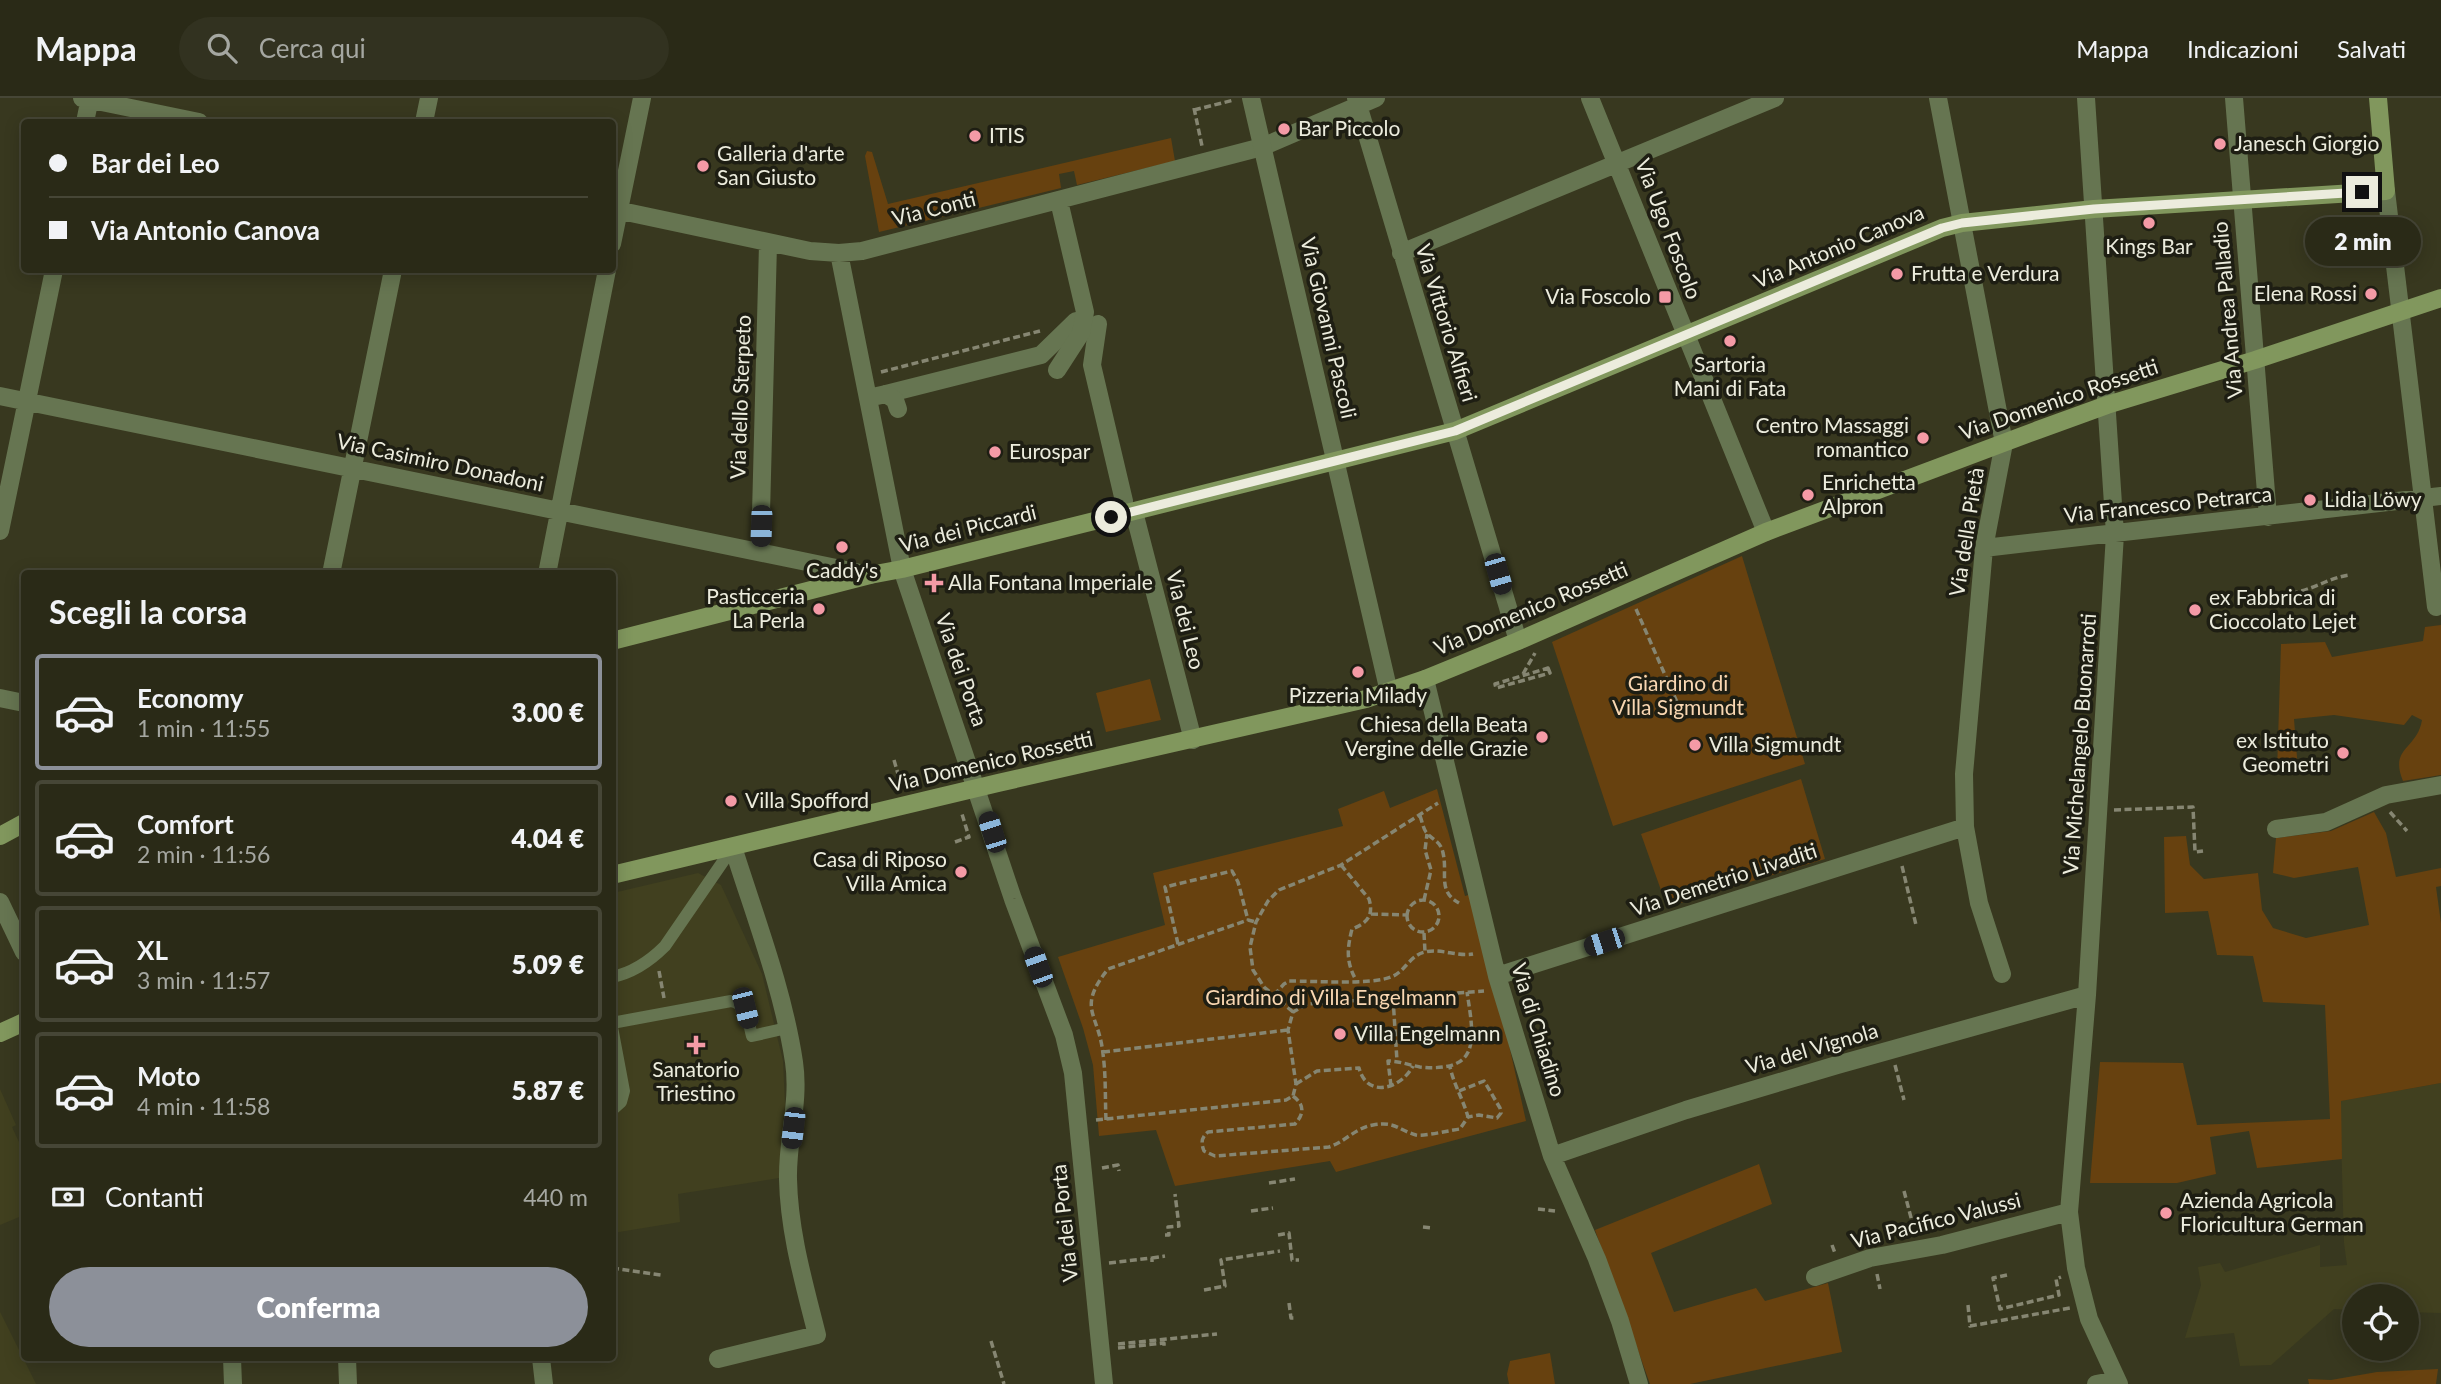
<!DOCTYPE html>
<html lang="it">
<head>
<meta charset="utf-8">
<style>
	:root { --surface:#2a2a17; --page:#323220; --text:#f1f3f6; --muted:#a5a7a1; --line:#464636; --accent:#8c9099 }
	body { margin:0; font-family:Lato,sans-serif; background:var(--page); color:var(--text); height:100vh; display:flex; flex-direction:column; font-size:26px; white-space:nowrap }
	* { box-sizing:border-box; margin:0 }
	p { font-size:23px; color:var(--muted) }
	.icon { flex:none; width:38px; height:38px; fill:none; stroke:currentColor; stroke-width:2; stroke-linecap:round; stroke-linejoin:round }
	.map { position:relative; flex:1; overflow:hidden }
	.details { position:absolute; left:21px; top:472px; width:595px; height:791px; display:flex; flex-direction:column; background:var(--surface); border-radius:7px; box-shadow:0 4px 18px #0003,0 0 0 2px var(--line) }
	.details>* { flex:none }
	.guide { position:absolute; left:21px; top:21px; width:595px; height:154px; border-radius:7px; box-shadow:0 4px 18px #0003,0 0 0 2px var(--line); display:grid; align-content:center; height:154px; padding:0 28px; background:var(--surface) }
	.buttons { position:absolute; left:2342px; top:1186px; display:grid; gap:14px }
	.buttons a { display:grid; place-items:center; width:77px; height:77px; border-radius:50%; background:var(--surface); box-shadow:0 4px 18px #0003,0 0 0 2px var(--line); font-size:35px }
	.end { position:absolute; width:32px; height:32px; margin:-16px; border:9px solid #ececdd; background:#111; box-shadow:0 0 0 4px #111 }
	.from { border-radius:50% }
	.bubble { position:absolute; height:49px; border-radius:24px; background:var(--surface); box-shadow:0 4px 18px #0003,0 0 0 2px var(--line); font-size:23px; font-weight:800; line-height:49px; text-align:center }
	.car { position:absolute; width:21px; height:42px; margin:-21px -10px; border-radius:9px; box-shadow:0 0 5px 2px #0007; background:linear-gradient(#222 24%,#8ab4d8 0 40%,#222 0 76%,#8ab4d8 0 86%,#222 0) }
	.guide b { display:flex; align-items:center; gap:24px; height:66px; font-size:26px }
	.guide b+b { border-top:2px solid var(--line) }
	.guide i { width:18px; height:18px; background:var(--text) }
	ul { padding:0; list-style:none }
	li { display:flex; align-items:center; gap:21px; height:116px; margin:0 14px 10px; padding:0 14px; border:4px solid var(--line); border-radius:7px }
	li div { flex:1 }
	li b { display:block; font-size:26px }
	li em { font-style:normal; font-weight:800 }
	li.active { border-color:var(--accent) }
	li>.icon { width:63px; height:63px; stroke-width:1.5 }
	h2 { padding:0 28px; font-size:32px; line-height:84px }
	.pay { display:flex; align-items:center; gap:18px; height:77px; padding:0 28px; font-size:26px }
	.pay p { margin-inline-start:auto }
	.cta { display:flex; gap:14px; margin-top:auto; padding:14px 28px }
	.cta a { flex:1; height:80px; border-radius:42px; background:var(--accent); color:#fff; font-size:28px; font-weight:800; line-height:80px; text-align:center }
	header { display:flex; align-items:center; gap:42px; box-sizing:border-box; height:98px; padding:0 35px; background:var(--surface); border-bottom:2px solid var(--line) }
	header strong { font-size:33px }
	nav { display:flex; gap:38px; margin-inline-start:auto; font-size:24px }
	.search { width:490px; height:63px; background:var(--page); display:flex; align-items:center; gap:18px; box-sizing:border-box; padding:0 24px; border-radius:38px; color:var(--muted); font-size:26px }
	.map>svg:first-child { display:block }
	.built { fill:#41401f }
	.green { fill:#67410f }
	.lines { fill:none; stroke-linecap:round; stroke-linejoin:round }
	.path { stroke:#868672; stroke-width:3.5; stroke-dasharray:7 3.5; stroke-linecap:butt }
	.service { stroke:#667551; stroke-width:12 }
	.pedestrian { stroke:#667551; stroke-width:18 }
	.minor { stroke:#667551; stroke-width:18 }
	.tertiary { stroke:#667551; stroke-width:18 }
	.secondary { stroke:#81975d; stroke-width:18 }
	.route { stroke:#ececdd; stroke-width:9 }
	.poi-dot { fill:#f49aa6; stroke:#1e1e13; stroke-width:2.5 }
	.labels { text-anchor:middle; stroke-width:7; stroke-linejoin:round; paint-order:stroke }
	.poi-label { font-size:21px; fill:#ececdd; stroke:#1e1e13; text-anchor:start }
	.street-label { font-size:21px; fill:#ececdd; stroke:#1e1e13 }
	.park-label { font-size:21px; fill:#f9d7b2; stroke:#1e1e13 }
</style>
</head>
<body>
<header>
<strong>Mappa</strong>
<div class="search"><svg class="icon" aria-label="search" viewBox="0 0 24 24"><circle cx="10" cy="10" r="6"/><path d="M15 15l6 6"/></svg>Cerca qui</div>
<nav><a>Mappa</a><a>Indicazioni</a><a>Salvati</a></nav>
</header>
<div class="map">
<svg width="2441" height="1286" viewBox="0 0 2441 1286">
	<rect width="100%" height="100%" fill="#38381f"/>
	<!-- built -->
	<path class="built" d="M698,775L721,787L762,876L783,963L785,1007L779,1080L678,1096L680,1124L613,1135V795Z
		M2441,985V1215L2406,1214V1199H2354V1212L2334,1211L2271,1267L2240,1268L2234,1235L2185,1240L2201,1187L2198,1169L2220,1165L2225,1174L2320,1147V1169L2347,1167L2344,1145L2340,1003Z
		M0,991L16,1027L12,1029L24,1055V1117L0,1127Z
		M0,1214L36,1286H0Z"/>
	<!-- green -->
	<path class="green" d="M1171,40L1175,63L1077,87L1074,73L1059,76L1061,90L879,134L865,58L867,53L872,54L888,106Z
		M1742,458L1805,666L1613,728L1552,544Z
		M2441,527V677L2403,683C2389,649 2417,652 2422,622L2412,617L2404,627L2334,617L2294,621L2298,672L2277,675L2281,546L2325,544L2332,559L2423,543L2425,529Z
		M1150,581L1161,622L1106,634L1096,595Z
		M1801,681L1825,761L1667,809L1641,736Z
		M1437,691L1465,798L1475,795L1526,1023L1336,1074L1330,1063L1175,1088L1156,1032L1099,1038L1093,967L1083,930L1058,859L1165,827L1153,775L1343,728L1338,711L1384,693L1390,710Z
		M2374,714L2386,735L2396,779L2441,770V788L2436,789L2441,825V985L2341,1003L2342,1061L2257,1070L2249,1033L2210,1039L2216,1076L2177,1085H2090L2100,964L2183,965L2197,1027L2330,1021L2325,907L2263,904L2253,858L2217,857L2208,813L2165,815L2164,739L2186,738L2190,767L2204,781L2258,775L2262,812L2273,830L2306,840L2369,827L2358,769L2294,780L2273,775L2276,740L2331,733Z
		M1759,1066L1772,1106L1651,1155L1674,1214L1756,1190L1765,1203L1828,1185L1842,1254L1690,1286H1650L1595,1132Z
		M1550,1255L1555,1286H1509L1507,1276L1510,1263Z
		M2438,1271L2436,1286H2309L2308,1281L2331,1282L2377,1274Z"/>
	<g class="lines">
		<!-- path -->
		<path class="path" d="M1194,10L1202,48
			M1194,12L1234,2
			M881,274L1040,233
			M2291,495C2311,493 2328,480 2349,477
			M1636,511L1680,611
			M1548,570L1550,575L1496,590L1495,586Z
			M1523,576L1535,555
			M894,662L902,690
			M2114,712L2193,709L2195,754L2203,753
			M2390,714L2407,733
			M1420,718C1422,723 1423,730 1426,734C1432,742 1441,743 1443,755C1448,775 1437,793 1459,805
			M955,744L969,739L962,716
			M1341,767L1369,801C1374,818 1367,825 1352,831C1347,851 1346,864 1356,882
			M1902,768L1916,827
			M1407 818a16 16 0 1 1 32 0a16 16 0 1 1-32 0Z
			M1424,802L1431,772L1425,752L1427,736
			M1371,816L1407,817
			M1424,835L1425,854
			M1178,846L1165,789L1232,773L1238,784L1248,822
			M659,873L664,900
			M1274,897L1284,886L1289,883C1314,883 1371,887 1391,879C1405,874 1410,857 1425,854C1441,850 1457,859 1473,856
			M1393,900L1397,963
			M1293,914L1264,889L1253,872L1250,849L1256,824L1268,803L1279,792L1341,767L1438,705
			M1103,954L1288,932
			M1895,967L1904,1002
			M1296,986L1317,973L1359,970C1367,1001 1401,991 1413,968
			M1391,988L1388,963C1399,963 1409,967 1420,969C1482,975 1474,940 1467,894
			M1459,993L1484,983L1500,1010L1501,1015L1497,1020L1479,1017L1468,1019
			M1293,998C1305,1007 1304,1016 1295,1026L1208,1034C1201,1040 1201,1045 1204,1053L1215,1058L1329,1049C1345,1044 1355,1030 1373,1027C1396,1023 1398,1032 1416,1037C1421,1039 1452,1032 1460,1031L1468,1019C1463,1001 1454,987 1450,969
			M1096,1022L1286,1002L1293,998L1296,986L1288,932L1293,914L1307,906L1484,893
			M1106,1022C1105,1000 1106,978 1103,956C1099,915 1076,911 1108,871L1248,822L1256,824
			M1102,1070L1118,1067L1119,1073
			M1269,1085L1295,1081
			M1904,1093L1914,1131L1936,1125L1938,1131
			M1538,1111L1555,1113
			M1251,1113L1273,1110
			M1423,1129L1433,1130
			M1165,1137H1169L1168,1129L1179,1128L1175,1096
			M1278,1137L1289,1135L1292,1162H1299
			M1832,1147L1835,1155
			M1152,1160L1165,1158
			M1109,1165L1152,1160V1164
			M612,1170L661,1177
			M1877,1176L1880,1191
			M2007,1177L1993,1180L2000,1211L2059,1197L2056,1181L2061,1179
			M1204,1192L1225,1188L1221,1162L1280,1153
			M1289,1205L1291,1220H1295
			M1968,1207L1970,1228L2070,1210
			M991,1243L1004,1286
			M1118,1246L1217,1236
			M1118,1250L1164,1245V1249"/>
		<!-- service -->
		<path class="service" d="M612,879C632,875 651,862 665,848L733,749
			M612,925L731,903C748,906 748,924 752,938L787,930
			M612,929L624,993L621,1004L612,1012"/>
		<!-- pedestrian -->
		<path class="pedestrian" d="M1098,226L1092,267L1124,403
			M886,296L1041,257L1076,223"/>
		<!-- minor -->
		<path class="minor" d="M82,0L199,24
			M1356,0L1518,543
			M1590,0L1766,434
			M1938,0L2004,345L1984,450L1964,676L1965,729L1979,805L2002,876
			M2086,0L2115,436L2087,897L2069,1114L2076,1170L2089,1221L2119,1286
			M2234,0L2268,419
			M85,24L90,0
			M424,24L429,0
			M2386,93L2436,509
			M612,111L810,153L839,155L862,153L1262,49L1376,0
			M612,146L642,0
			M839,155L902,471L1013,801L1064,937L1073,975L1104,1286
			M1401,155L1775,0
			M1057,272L1081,235L1085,214L1059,103
			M0,298L870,477
			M868,300L886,296L895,302L898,311
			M1134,414L1193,642
			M0,433L54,172
			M1984,450L2441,398
			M760,454L768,146
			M331,476L393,172
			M547,476L607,172
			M1425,581L1497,878L1552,1058L1597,1161L1620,1223L1639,1286
			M0,600L24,605
			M2276,731L2326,724L2386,697L2441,687
			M0,804L24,854
			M1497,878L1965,729
			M1552,1058L1686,1012L1837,967L2087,897
			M1815,1179L1870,1160L1942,1147L2069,1114
			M232,1260L233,1286
			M347,1260L348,1286
			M541,1260L544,1286
			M718,1261L817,1237C804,1185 789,1134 788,1081C787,1041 800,1004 794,964C783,891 755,819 733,749
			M2096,1286L2117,1282"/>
		<!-- tertiary -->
		<path class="tertiary" d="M1251,0L1389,594"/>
		<!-- secondary -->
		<path class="secondary" d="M612,543L870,477L902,471L1455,333L1942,130L1962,125L2094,111L2386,93L2378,0
			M0,738L24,725
			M612,777L998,685L1366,601L1425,581L1518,543L1766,434L2038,332L2107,307L2255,262L2441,200
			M0,935L24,924"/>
	</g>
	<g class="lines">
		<!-- route -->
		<path class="route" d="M1111,419L1455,333L1942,130L1962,125L2094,111L2362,94"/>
	</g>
	<!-- markers -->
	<g class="poi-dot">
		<circle cx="1284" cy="31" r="7"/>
		<circle cx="975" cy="38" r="7"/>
		<circle cx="2220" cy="46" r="7"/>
		<circle cx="703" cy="68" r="7"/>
		<circle cx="2149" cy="125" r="7"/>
		<circle cx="1897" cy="176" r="7"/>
		<circle cx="2371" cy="196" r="7"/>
		<rect x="1658" y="192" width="14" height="14" rx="3.5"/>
		<circle cx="1730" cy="243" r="7"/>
		<circle cx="1923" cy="340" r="7"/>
		<circle cx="995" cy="354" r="7"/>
		<circle cx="1808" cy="397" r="7"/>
		<circle cx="2310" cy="402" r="7"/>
		<circle cx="842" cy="449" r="7"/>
		<path d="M930.5 474.5h7v7h7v7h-7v7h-7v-7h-7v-7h7z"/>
		<circle cx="819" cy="511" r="7"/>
		<circle cx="2195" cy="512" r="7"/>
		<circle cx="1358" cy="574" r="7"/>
		<circle cx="1542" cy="639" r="7"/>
		<circle cx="1695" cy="647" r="7"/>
		<circle cx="2343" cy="655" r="7"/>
		<circle cx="731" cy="703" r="7"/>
		<circle cx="961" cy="774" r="7"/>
		<circle cx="1340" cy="936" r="7"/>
		<path d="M692.5 936.5h7v7h7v7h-7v7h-7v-7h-7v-7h7z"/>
		<circle cx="2166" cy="1115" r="7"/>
	</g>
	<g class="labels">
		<!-- poi labels -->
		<g class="poi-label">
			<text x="1298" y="38">Bar Piccolo</text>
			<text x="989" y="45">ITIS</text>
			<text x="2234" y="53">Janesch Giorgio</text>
			<text x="717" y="63">Galleria d'arte<tspan x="717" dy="24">San Giusto</tspan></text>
			<text x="2149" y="156" text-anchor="middle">Kings Bar</text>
			<text x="1911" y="183">Frutta e Verdura</text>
			<text x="2357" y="203" text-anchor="end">Elena Rossi</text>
			<text x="1651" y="206" text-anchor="end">Via Foscolo</text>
			<text x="1730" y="274" text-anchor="middle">Sartoria<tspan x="1730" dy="24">Mani di Fata</tspan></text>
			<text x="1909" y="335" text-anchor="end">Centro Massaggi<tspan x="1909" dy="24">romantico</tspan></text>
			<text x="1009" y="361">Eurospar</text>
			<text x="1822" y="392">Enrichetta<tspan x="1822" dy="24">Alpron</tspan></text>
			<text x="2324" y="409">Lidia Löwy</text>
			<text x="842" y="480" text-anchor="middle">Caddy's</text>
			<text x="948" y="492">Alla Fontana Imperiale</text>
			<text x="805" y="506" text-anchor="end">Pasticceria<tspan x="805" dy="24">La Perla</tspan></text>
			<text x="2209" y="507">ex Fabbrica di<tspan x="2209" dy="24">Cioccolato Lejet</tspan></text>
			<text x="1358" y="605" text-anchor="middle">Pizzeria Milady</text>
			<text x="1528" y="634" text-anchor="end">Chiesa della Beata<tspan x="1528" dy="24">Vergine delle Grazie</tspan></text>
			<text x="2329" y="650" text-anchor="end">ex Istituto<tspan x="2329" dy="24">Geometri</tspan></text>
			<text x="1709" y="654">Villa Sigmundt</text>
			<text x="745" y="710">Villa Spofford</text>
			<text x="947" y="769" text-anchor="end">Casa di Riposo<tspan x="947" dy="24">Villa Amica</tspan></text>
			<text x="1354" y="943">Villa Engelmann</text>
			<text x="696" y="979" text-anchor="middle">Sanatorio<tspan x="696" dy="24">Triestino</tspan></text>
			<text x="2180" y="1110">Azienda Agricola<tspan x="2180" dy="24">Floricultura German</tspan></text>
		</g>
		<!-- street labels -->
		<g class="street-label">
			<text transform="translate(934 111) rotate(-14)" y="7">Via Conti</text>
			<text transform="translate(1668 131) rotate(69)" y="7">Via Ugo Foscolo</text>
			<text transform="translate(1839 149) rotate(-23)" y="7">Via Antonio Canova</text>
			<text transform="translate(2228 212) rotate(-95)" y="7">Via Andrea Palladio</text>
			<text transform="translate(1446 225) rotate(73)" y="7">Via Vittorio Alfieri</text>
			<text transform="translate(1328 230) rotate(77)" y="7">Via Giovanni Pascoli</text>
			<text transform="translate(741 299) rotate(-88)" y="7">Via dello Sterpeto</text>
			<text transform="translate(2059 302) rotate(-19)" y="7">Via Domenico Rossetti</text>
			<text transform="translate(440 365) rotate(12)" y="7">Via Casimiro Donadoni</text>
			<text transform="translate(2168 407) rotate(-6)" y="7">Via Francesco Petrarca</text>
			<text transform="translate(968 431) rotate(-14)" y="7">Via dei Piccardi</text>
			<text transform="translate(1967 434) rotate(-81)" y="7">Via della Pietà</text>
			<text transform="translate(1531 511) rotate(-23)" y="7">Via Domenico Rossetti</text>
			<text transform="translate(1185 522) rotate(76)" y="7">Via dei Leo</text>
			<text transform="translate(961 572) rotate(71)" y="7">Via dei Porta</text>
			<text transform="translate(2080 646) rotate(-86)" y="7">Via Michelangelo Buonarroti</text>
			<text transform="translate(991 664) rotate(-13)" y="7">Via Domenico Rossetti</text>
			<text transform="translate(1724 782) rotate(-18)" y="7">Via Demetrio Livaditi</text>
			<text transform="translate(1538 932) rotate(73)" y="7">Via di Chiadino</text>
			<text transform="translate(1812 951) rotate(-16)" y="7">Via del Vignola</text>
			<text transform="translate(1936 1123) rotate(-14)" y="7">Via Pacifico Valussi</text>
			<text transform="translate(1065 1125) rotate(-96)" y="7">Via dei Porta</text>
		</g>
		<!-- park labels -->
		<g class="park-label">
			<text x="1678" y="593">Giardino di<tspan x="1678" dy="24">Villa Sigmundt</tspan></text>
			<text x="1331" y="907">Giardino di Villa Engelmann</text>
		</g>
	</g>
</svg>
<div class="buttons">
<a><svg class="icon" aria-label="locate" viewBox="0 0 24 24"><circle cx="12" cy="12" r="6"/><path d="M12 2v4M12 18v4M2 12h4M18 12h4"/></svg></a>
</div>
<i class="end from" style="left:1111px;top:419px"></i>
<i class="end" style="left:2362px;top:94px"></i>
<div class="bubble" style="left:2305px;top:119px;width:116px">2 min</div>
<i class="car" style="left:761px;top:428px;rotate:182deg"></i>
<i class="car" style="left:1498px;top:476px;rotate:164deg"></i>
<i class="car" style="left:992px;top:734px;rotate:342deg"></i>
<i class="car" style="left:1604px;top:844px;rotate:252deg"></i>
<i class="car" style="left:1038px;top:869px;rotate:340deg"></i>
<i class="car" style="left:745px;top:910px;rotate:166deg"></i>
<i class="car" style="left:793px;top:1030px;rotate:187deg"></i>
<div class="guide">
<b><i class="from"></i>Bar dei Leo</b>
<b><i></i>Via Antonio Canova</b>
</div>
<section class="details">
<h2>Scegli la corsa</h2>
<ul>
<li class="active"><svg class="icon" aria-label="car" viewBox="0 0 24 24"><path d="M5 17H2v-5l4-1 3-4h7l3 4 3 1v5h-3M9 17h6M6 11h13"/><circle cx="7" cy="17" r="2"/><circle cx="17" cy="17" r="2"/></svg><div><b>Economy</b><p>1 min · 11:55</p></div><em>3.00 €</em></li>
<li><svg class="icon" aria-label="car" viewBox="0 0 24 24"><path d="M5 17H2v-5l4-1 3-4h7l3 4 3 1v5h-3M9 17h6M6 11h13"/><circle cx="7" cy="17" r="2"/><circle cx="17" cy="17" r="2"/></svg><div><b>Comfort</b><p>2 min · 11:56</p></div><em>4.04 €</em></li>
<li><svg class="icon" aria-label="car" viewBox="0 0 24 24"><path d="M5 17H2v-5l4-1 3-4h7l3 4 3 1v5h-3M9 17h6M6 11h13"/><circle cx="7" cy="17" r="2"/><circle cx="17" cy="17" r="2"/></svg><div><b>XL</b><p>3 min · 11:57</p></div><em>5.09 €</em></li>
<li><svg class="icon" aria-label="car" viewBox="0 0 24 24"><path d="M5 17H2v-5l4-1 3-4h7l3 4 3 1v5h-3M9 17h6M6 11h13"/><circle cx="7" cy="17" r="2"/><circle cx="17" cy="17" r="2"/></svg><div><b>Moto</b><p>4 min · 11:58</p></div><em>5.87 €</em></li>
</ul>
<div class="pay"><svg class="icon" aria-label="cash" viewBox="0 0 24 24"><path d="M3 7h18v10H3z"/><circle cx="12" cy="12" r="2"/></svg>Contanti<p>440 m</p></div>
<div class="cta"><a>Conferma</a></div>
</section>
</div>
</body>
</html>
